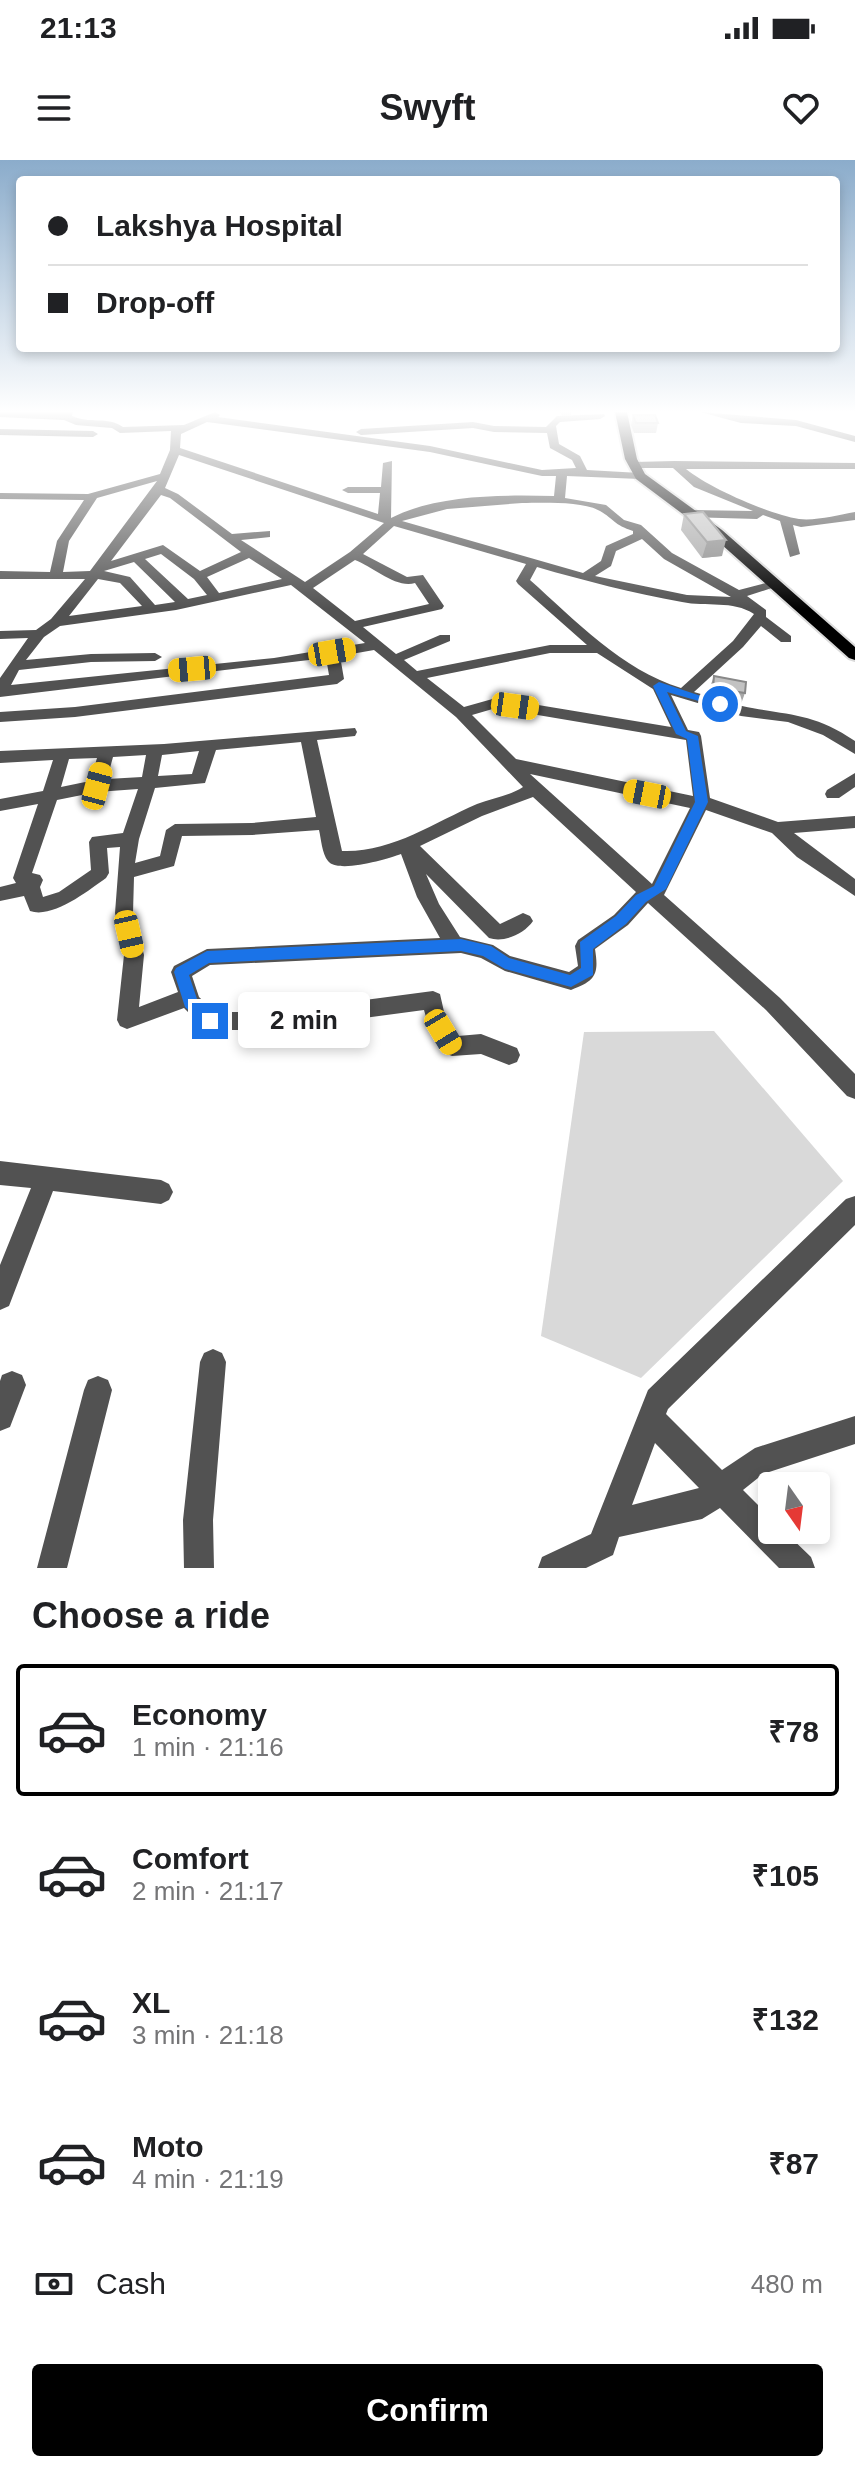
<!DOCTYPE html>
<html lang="en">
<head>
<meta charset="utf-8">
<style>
	:root { --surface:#fff; --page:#f2f2f2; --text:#202124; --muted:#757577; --line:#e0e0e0; --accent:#000 }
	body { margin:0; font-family:Arial,sans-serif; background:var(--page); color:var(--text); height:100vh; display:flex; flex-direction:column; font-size:30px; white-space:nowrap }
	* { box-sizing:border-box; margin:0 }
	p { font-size:26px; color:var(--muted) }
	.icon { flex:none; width:44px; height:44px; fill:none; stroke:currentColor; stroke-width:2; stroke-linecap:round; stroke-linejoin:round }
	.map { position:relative; height:1408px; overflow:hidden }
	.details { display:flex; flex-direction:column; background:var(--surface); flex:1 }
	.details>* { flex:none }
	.banner { position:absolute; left:16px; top:16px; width:824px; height:176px; border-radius:8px; box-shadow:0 4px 12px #0003; display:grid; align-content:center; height:176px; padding:0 32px; background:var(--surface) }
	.needle { width:52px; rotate:166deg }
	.buttons { position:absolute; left:758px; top:1312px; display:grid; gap:16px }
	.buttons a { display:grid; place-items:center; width:72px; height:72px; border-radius:8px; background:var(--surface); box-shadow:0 4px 12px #0003; font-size:40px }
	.end { position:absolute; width:36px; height:36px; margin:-18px; border:10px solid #1a73e8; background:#fff; box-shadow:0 0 0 4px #fff }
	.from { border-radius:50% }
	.bubble { position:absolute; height:56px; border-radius:8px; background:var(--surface); box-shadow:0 4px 12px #0003; font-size:26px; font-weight:800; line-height:56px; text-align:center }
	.car { position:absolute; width:24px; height:48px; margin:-24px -12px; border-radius:10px; box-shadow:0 0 6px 2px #0007; background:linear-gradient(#f5c518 24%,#345 0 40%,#f5c518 0 76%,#345 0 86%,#f5c518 0) }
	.banner b { display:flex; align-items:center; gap:28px; height:76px; font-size:30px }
	.banner b+b { border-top:2px solid var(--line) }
	.banner i { width:20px; height:20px; background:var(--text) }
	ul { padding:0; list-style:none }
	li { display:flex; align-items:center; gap:24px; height:132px; margin:0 16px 12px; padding:0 16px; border:4px solid transparent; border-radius:8px }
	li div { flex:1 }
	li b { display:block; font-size:30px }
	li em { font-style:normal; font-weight:800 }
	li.on { border-color:var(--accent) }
	li>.icon { width:72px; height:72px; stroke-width:1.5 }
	h2 { padding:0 32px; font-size:36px; line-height:96px }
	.pay { display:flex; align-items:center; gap:20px; height:88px; padding:0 32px; font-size:30px }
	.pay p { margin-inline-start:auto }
	.action { display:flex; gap:16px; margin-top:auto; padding:16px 32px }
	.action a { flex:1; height:92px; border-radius:8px; background:var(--accent); color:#fff; font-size:32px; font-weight:800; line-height:92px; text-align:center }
	.status { display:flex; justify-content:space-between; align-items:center; height:56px; padding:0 40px; background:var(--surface); direction:ltr }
	.status svg { height:22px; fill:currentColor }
	header { display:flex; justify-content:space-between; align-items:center; height:104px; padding:0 32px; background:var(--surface); font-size:36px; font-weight:800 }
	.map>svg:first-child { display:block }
	.green { fill:#d9d9d9 }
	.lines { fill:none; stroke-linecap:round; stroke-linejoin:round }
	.major-casing { stroke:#dbdbdb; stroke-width:4 }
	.minor { fill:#525252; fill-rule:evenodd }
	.major { fill:#000; fill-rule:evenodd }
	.wall { fill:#a7a7a7 }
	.shaded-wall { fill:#888 }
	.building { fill:#c2c2c2; stroke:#888; stroke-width:2 }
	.route { fill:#1a73e8 }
</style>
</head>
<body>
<div class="status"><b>21:13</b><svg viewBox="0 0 49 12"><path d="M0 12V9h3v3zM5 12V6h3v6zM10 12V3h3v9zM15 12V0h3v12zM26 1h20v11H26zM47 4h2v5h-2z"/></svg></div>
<header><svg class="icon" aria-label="menu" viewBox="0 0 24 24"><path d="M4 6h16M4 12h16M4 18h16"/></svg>Swyft<svg class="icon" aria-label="heart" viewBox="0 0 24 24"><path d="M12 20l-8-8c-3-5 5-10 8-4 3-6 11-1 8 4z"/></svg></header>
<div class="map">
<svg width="855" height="1408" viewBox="0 0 855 1408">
	<rect width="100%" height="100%" fill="#fff"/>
	<!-- green -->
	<path class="green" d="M714,871L843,1021L641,1218L541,1176L584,872Z"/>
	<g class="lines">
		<!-- major casing -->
		<g class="major-casing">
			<path id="major" d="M615,252H627L637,299L645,314L722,370L855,487V500L849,498L712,376L636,319L625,299Z"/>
		</g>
		<!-- minor -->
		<path class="minor" d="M0,252H73L72,256C88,264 108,256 123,267L184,265L215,252L220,255L218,257L430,286L542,310L576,308L572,300L550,288L547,273L494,272L473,268L361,275L356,272L361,269L473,262L494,266L546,267L557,256L604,254L605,256L600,259L560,262L556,266L559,284L580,296L587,310L640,313L646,316L640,319L567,316L565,338L606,345L624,360L641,365L672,393L739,430L774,421L781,425L747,436L766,450V457L791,476V482H781L761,466L743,487L694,532C710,536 726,543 742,546C789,556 812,552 855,581V594L823,575L788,562L741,556L671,535L688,570L699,572L701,576L710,638L778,662L855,656V668L794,673L855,719V736L797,697L772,673L706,650L664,735L780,838L855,914V939L847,936L766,850L648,743L628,765L595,789C599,814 596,821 571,830L505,811L481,798L461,793L210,805L192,816L199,837L215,852H274L433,831L440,834L445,856L458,876L481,874L517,888L520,895L517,902L509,905L481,894L452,896L445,893L428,864L424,850L274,870H210L203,867L184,848L127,869L120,866L117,860L124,795L115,753L120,687L107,688L109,713L106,718C89,730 53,759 30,751L24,736L0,741V727L16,723L13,718L38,644L0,651V639L43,631L53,600L0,603V591L164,584L355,568L357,572L355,576L317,580L342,691C391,693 433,663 477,644C492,638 509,636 523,627L456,557L374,490L340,496L344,519L337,524L75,557L0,562V552L75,547L329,515L326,498L0,537V518L28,478L0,479V471L36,470L51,459L85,419H0V411L50,412L57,381L84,340L0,339V333L88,334L160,314L170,290L171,271L120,273L112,268L76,265L64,260L0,257ZM207,262L430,292L542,316H556L554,336C502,335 438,334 391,358L392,301L383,303L381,327H348L342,330L348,333H380L378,354L180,288L181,274ZM179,295L384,363L350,392L305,422L241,380L270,377V371L232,374L178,334L165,328ZM157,321L90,411L63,412L69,381L97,338ZM161,335L170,338L241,392L200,411L163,385L111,401ZM522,343C542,343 583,341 600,351C614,359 614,365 633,371V374L606,386L601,401L583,413L402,361L447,349ZM394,366L526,404L516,421L518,424L587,485H550L417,511L404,500L450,481V475H440L396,494L363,467L442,449L444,446L423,415L407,417L363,394ZM642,379L664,399L731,437L687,435L595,416L611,406L616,391ZM161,394L194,419L207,435L188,439L145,399ZM249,398L282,419L219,433L207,417ZM355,400C373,407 397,429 415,423L429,444L355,461L313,428ZM134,402L175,442L155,445L130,417L104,411ZM537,407C585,421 633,433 682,442C706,447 733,440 754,454L733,481L681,528C622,510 575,460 530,420ZM98,419L120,423L142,446L69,456ZM291,425L365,483L274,498L11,525L19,510L91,502L155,501L162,497L155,493L91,494L26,500L44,477L60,466L176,450ZM550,493H597L653,529L671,567L496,538L464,547L427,518ZM496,548L686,580L693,636L516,599L472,555ZM301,582L316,657L252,663L175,664L166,670L160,696L135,703L139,679L155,628L205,623L216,590ZM199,591L192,614L158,616L162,595ZM146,595L142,617L107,619L113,597ZM97,598L90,621L61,627L69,599ZM530,614L690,648L652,724ZM138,629L123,673L92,677L89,682L91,710L59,732L43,737L40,727L43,720L40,715L32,713L57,640L97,632ZM533,637L636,732L614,755L578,780L575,786L578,806L569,812L510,796L493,785L460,777L439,744L426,714L489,778C504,783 524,774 533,761L530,756L523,753L500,764L420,686L482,656ZM319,670C321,678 322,694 328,701C338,714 387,699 401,694L417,737L440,778L207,789L174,806L171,812L178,832L139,847L144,795L133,753L134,717L174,706L182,676L252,675Z
			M700,252L796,260L855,276V282L796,266L741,263Z
			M0,269L93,271L98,274L93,277L0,275Z
			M674,301L855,303V309H686C709,328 769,354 799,359C816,361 838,355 855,352V360L801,367L793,365L800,394L790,397L780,361L763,355L757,359L687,357L685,354L691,350L753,351L694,327L673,308H634L629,305L634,302Z
			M855,613V627L839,638H827L825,634L827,630Z
			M0,1001L161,1020L169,1024L173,1032L169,1040L161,1044L53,1031L9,1146L0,1150V1105L31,1028L0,1025Z
			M855,1036V1065L668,1249L666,1254L722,1310L755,1288L855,1256V1284L763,1314L743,1330L772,1359V1370H783L811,1397L815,1408H779L720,1348L702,1359L619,1377L613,1395L586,1408H538L542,1397L591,1374L648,1230L846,1039ZM655,1283L699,1328L632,1345Z
			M213,1189L222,1193L226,1202L213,1360L214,1408H184L183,1360L200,1202L204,1193Z
			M12,1211L22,1215L26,1225L10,1267L0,1271V1221L2,1215Z
			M98,1216L108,1220L112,1230L67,1408H37L84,1230L88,1220Z"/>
		<!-- major -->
		<use href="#major" class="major"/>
	</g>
	<!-- wall -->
	<path class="wall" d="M560,252H571V255L562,256Z
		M633,255L658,263L656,273H634L631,265Z
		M684,354L722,396L702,398L681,370Z
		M714,516L745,533L741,544L709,539L710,527Z"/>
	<!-- shaded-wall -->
	<path class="shaded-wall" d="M726,380L722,396L702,398L707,382Z"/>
	<!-- building -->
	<path class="building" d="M633,255H655L658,263H636Z
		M703,352L726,380L707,382L684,354Z
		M714,516L746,522L745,533L713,528Z"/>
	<!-- sky -->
	<linearGradient id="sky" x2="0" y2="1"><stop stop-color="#8baccb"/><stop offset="0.56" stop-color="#fff"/><stop offset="1" stop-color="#fff" stop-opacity="0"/></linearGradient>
	<rect width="855" height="449" fill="url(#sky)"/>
	<!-- route -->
	<path class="route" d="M659,522L725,544L720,547L667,532L686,571L698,576L708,642L666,729L646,742L626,764L593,789V815L571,827L505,809L483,796L461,791L209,803L189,815L197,839L216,857V866H205L185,847L174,812L176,808L207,791L461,779L491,786L509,798L570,815L581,808L580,782L616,756L636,735L654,726L695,642L687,579L676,574L653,526Z"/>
</svg>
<div class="buttons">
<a><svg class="needle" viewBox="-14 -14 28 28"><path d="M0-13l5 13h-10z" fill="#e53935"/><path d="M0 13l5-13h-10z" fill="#757577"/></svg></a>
</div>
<i class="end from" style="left:720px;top:544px"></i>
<i class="end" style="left:210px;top:861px"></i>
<div class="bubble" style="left:238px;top:832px;width:132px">2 min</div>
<i class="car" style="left:332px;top:492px;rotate:80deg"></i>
<i class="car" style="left:192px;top:509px;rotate:265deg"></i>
<i class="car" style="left:515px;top:546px;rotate:98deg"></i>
<i class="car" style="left:97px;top:626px;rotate:15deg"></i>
<i class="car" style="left:647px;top:634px;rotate:281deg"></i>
<i class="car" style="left:129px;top:774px;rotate:167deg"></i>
<i class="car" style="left:443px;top:872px;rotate:149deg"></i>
<div class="banner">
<b><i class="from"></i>Lakshya Hospital</b>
<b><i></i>Drop-off</b>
</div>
</div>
<section class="details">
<h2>Choose a ride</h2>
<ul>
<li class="on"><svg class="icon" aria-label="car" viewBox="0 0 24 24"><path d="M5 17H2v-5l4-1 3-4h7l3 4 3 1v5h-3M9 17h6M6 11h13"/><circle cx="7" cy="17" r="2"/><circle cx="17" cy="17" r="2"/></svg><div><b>Economy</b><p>1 min · 21:16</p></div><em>₹78</em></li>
<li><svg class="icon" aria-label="car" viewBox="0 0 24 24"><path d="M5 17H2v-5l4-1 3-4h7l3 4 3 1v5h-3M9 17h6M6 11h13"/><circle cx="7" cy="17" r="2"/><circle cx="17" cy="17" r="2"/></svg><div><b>Comfort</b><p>2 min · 21:17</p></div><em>₹105</em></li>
<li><svg class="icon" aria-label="car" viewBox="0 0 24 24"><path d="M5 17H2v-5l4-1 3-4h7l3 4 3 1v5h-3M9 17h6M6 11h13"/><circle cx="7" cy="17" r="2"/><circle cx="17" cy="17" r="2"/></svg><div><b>XL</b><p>3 min · 21:18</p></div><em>₹132</em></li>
<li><svg class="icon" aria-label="car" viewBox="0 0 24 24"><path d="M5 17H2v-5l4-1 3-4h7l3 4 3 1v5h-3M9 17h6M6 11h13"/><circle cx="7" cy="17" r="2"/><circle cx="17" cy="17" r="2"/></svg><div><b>Moto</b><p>4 min · 21:19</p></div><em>₹87</em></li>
</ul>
<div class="pay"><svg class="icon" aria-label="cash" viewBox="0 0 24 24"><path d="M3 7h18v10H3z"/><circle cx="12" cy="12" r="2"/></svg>Cash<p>480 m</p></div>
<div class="action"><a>Confirm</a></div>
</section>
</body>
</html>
